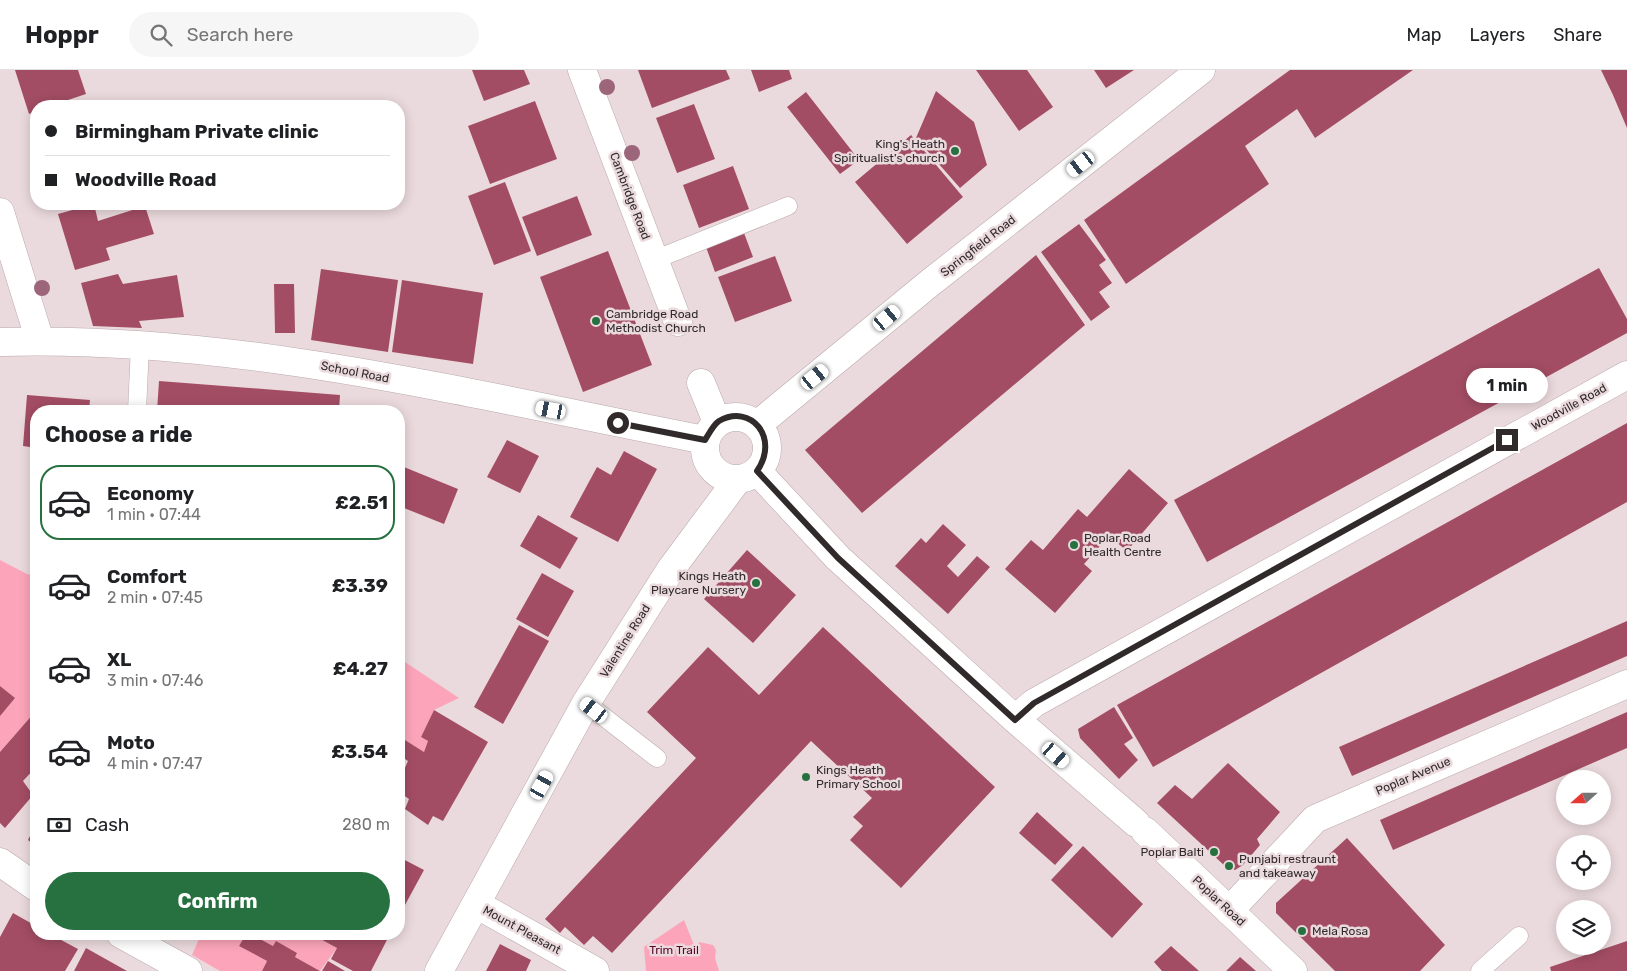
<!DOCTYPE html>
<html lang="en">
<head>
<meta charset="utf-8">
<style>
	:root { --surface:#fff; --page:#f6f6f6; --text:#202124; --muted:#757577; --line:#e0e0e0; --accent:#26713f }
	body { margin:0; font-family:Rubik,sans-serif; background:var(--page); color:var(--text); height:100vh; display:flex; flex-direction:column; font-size:19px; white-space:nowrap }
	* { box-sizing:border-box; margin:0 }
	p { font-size:16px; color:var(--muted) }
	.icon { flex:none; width:28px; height:28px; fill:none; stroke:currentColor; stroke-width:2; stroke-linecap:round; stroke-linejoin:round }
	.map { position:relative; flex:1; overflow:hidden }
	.sheet { position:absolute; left:30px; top:335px; width:375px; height:535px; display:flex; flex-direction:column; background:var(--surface); border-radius:20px; box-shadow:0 2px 12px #0003 }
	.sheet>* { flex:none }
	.top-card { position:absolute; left:30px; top:30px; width:375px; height:110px; border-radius:20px; box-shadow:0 2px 12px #0003; display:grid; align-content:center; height:110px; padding:0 15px; background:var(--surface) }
	.needle { width:32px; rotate:249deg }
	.controls { position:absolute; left:1556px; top:700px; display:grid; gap:10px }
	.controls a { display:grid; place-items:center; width:55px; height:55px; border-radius:50%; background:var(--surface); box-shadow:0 2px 12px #0003; font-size:25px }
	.end { position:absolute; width:22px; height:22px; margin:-11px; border:6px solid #302a2b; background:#fff; box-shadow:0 0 0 2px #fff }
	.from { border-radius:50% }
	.bubble { position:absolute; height:35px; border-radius:18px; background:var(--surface); box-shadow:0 2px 12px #0003; font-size:16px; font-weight:700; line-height:35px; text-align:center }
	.car { position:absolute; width:15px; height:30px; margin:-15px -8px; border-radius:6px; box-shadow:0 0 4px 1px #0007; background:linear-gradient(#fff 24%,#345 0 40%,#fff 0 76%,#345 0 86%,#fff 0) }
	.top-card b { display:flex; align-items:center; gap:18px; height:48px; font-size:19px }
	.top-card b+b { border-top:1px solid var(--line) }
	.top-card i { width:12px; height:12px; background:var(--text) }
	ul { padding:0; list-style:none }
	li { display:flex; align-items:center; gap:15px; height:75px; margin:0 10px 8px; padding:0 5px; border:2px solid transparent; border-radius:20px }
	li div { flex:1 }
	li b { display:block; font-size:19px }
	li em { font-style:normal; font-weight:700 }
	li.active { border-color:var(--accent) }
	li>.icon { width:45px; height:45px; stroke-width:1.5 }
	h2 { padding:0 15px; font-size:22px; line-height:60px }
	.pay { display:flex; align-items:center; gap:12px; height:55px; padding:0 15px; font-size:19px }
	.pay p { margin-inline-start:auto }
	.action { display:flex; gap:10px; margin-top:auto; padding:10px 15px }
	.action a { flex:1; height:58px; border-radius:30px; background:var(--accent); color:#fff; font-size:20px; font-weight:700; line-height:58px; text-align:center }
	header { display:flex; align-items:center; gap:30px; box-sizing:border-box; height:70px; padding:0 25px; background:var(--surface); border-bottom:1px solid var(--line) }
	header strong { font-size:24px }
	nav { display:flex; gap:28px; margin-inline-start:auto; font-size:18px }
	.search { width:350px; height:45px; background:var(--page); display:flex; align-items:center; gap:12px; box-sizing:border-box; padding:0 18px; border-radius:28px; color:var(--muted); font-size:19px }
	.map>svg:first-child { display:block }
	.green { fill:#fca5ba }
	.building { fill:#a34d64 }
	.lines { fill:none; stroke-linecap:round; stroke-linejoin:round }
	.service-casing { stroke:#baa9ac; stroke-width:19 }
	.minor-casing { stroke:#baa9ac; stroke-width:29 }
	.service { stroke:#fff; stroke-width:18 }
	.minor { stroke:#fff; stroke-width:28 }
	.tree { fill:#9c657a }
	.route { stroke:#302a2b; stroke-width:6 }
	.poi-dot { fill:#26713f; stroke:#ebdadd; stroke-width:2 }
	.labels { text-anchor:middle; stroke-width:5; stroke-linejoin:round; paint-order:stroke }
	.poi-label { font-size:12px; fill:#302a2b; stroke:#ebdadd; text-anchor:start }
	.street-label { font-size:12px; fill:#302a2b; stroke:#ebdadd }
	.park-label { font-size:12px; fill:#5c0629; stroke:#ebdadd }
</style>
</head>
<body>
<header>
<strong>Hoppr</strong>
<div class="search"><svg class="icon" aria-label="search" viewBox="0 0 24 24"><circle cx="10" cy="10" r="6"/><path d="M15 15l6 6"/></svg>Search here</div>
<nav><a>Map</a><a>Layers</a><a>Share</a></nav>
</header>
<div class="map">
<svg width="1627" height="901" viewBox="0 0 1627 901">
	<rect width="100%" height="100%" fill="#ebdadd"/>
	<!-- green -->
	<path class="green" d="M0,490L27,504L36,506V645L34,643L0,682Z
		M399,588L459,628L434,640L421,667L428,671L424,682L405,670L399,681Z
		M684,850L696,880L699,872L713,875L716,880L715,888L719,901H646L644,877Z
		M201,864H246L239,876L267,891L262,901H220L192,885Z
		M251,864H311L337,878L320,901L295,887L276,871L273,876Z"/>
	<!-- building -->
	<path class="building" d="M15,0H78L86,24L68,30L70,36H36V41L29,44Z
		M472,0H524L530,14L484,31Z
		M638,0H726L730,9L652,38Z
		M751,0H789L792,9L759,22Z
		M976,0H1027L1053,37L1019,61Z
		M1094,0H1134L1106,18Z
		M1290,0H1413L1315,68L1297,39L1245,76L1269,114L1126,214L1084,150Z
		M1601,0H1627V58L1613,25Z
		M936,21L974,52L987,95L960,118L916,68Z
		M806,22L859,90L840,104L787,37Z
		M535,31L557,89L490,114L468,56Z
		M694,34L715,89L677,103L656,48Z
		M911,65L963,127L907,174L855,112Z
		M733,96L749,139L699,158L683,115Z
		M505,112L531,181L494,195L468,126Z
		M577,126L592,165L537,186L522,147Z
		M94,134L98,151L145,136L154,164L106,178L110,190L75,200L58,144Z
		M1079,154L1106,190L1099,195L1112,213L1099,222L1110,237L1091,251L1041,182Z
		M744,163L753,187L715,202L706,177Z
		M608,181L652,295L583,322L540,207Z
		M1036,185L1085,255L862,443L805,380Z
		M775,186L792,231L735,252L718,207Z
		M1599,198L1627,249V263L1207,492L1174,430Z
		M321,199L398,210L388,282L311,270Z
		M118,204L123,214L177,205L184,247L139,251L142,258L93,256L81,213Z
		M402,210L483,223L473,294L392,282Z
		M274,214H294L295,263H275Z
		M159,311L340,325L339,341H157Z
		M27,325L90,330L89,341H36V378L23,376Z
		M1627,353V432L1153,697L1117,635Z
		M507,370L539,386L520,423L487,407Z
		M624,381L657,399L618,472L570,447L597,397L611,405Z
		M399,395L458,419L444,454L399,436Z
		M1129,399L1168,433L1127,481L1109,466L1084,494L1092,501L1055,543L1005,499L1031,470L1043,480L1078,439L1087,447Z
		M538,445L578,468L560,499L520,476Z
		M943,454L966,475L947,496L958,507L977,486L990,497L948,544L895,496L921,468L926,473Z
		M747,480L796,525L753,573L704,529Z
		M542,503L574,521L548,567L516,549Z
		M1627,551V586L1352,706L1339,677Z
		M519,555L549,571L503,654L474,637Z
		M823,557L995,717L901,818L850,770L863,756L853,747L872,728L811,671L612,883L593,866L584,875L565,857L560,863L545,849L696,688L647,642L708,577L759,625Z
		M0,616L15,628L0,646Z
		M1114,637L1133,668L1124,674L1138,690L1119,709L1080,668L1078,659Z
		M434,640L488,672L443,751L433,746L428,755L405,739L409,729L399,722V711L408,691L399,685V681L405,670L424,682L428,671L421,667Z
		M1627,642V678L1393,780L1380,750Z
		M34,643L36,645V697L23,711L33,725L5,758L0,753V682Z
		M1228,693L1280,742L1257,769L1260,775L1243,795L1235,800L1226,797L1157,733L1175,715L1192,729Z
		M1037,742L1073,775L1055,795L1019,763Z
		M36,754V776L28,770Z
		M1347,768L1445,875L1420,901H1335L1276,843V833Z
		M1083,776L1143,834L1112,868L1051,810Z
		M399,787L424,800L399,846Z
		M13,843L36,856V864H50L78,879L65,901H0V867Z
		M246,864H251L273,876L276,871L297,883L295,887L320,901H262L267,891L239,876Z
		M311,864H390L371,901H353L331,889L337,878Z
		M1627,871V901H1551L1550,897Z
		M500,874L531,890L526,901H486Z
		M1171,876L1199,901H1162L1154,892Z
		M86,878L127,901H74Z
		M1240,887L1256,901H1226Z
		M328,891L345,901H322Z"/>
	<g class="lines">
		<!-- service casing -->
		<g class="service-casing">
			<path id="service" d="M654,190L788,136
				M137,341L140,276
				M586,633L657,688
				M1480,901L1519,866"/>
		</g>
		<!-- minor casing -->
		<g class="minor-casing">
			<path id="minor" d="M582,0L678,252
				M0,142L40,271
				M0,272C238,265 473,325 705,370
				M701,313L717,352
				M705 378a31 31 0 1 1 62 0a31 31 0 1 1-62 0Z
				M757,355L931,212L1201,0
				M757,401L838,488L1015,649L1136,753
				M1015,649L1034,633L1627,305
				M1145,761L1293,901
				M0,792L36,817
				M476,834L595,901
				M1229,841L1315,749L1627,614
				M121,864L188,901
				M439,901L586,633L671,499L738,409"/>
		</g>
		<!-- service -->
		<use href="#service" class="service"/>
		<!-- minor -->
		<use href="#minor" class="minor"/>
	</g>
	<!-- trees -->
	<g class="tree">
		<circle cx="607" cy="17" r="8"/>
		<circle cx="632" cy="83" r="8"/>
		<circle cx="42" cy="218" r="8"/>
	</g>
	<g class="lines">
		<!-- route -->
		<path class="route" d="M618,353L705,370C709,364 713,355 719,351C751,333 780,368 757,401L838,488L1015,650L1034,633L1507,370"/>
	</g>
	<!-- markers -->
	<g class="poi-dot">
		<circle cx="955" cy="81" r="5"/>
		<circle cx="596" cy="251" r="5"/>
		<circle cx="1074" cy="475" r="5"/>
		<circle cx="756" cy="513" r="5"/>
		<circle cx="806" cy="707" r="5"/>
		<circle cx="1214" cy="782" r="5"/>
		<circle cx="1229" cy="796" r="5"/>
		<circle cx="1302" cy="861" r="5"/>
	</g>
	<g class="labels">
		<!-- poi labels -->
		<g class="poi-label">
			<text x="945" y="78" text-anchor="end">King's Heath<tspan x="945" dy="14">Spiritualist's church</tspan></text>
			<text x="606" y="248">Cambridge Road<tspan x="606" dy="14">Methodist Church</tspan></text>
			<text x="1084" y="472">Poplar Road<tspan x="1084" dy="14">Health Centre</tspan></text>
			<text x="746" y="510" text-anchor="end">Kings Heath<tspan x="746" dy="14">Playcare Nursery</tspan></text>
			<text x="816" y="704">Kings Heath<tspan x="816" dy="14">Primary School</tspan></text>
			<text x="1204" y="786" text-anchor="end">Poplar Balti</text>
			<text x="1239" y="793">Punjabi restraunt<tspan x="1239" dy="14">and takeaway</tspan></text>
			<text x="1312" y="865">Mela Rosa</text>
		</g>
		<!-- street labels -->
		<g class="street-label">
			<text transform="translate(630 126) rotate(69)" y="4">Cambridge Road</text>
			<text transform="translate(978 176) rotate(-38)" y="4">Springfield Road</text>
			<text transform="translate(355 302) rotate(11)" y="4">School Road</text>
			<text transform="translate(1569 337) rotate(-29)" y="4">Woodville Road</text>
			<text transform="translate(625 571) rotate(-58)" y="4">Valentine Road</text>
			<text transform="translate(1413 706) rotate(-23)" y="4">Poplar Avenue</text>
			<text transform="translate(1219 831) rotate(43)" y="4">Poplar Road</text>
			<text transform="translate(522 860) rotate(29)" y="4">Mount Pleasant</text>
		</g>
		<!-- park labels -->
		<g class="park-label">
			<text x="674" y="884">Trim Trail</text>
		</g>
	</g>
</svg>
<div class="controls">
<a><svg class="needle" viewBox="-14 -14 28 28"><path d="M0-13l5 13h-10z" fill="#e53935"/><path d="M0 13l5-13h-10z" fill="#757577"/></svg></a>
<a><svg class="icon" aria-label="locate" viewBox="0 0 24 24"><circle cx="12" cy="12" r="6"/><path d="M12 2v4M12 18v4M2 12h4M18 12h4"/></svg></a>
<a><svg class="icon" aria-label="layers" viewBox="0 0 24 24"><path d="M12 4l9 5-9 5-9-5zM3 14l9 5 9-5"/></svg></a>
</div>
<i class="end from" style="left:618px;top:353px"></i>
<i class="end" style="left:1507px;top:370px"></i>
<div class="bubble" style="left:1466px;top:298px;width:82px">1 min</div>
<i class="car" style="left:1081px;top:94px;rotate:232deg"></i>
<i class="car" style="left:887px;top:248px;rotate:50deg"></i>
<i class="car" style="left:815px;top:307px;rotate:51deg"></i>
<i class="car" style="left:551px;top:340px;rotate:281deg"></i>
<i class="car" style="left:594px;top:640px;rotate:308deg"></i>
<i class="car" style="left:1056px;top:685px;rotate:131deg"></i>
<i class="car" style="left:542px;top:715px;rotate:29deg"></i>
<div class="top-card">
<b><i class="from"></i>Birmingham Private clinic</b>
<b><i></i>Woodville Road</b>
</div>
<section class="sheet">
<h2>Choose a ride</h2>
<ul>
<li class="active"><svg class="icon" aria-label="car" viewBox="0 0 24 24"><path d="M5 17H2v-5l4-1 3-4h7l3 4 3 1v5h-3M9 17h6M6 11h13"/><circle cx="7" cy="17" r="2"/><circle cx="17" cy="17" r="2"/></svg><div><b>Economy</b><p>1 min · 07:44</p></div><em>£2.51</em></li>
<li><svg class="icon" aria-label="car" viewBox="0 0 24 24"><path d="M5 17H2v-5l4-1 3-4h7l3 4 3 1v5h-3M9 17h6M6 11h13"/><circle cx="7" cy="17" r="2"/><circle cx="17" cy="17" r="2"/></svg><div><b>Comfort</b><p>2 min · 07:45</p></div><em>£3.39</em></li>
<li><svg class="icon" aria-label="car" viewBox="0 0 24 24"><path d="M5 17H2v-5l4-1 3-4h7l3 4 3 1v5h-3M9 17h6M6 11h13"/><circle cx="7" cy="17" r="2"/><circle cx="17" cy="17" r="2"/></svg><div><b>XL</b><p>3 min · 07:46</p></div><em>£4.27</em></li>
<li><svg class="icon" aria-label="car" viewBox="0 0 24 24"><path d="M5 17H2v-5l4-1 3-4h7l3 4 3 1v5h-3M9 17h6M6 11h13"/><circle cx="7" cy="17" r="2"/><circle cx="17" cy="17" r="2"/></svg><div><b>Moto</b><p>4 min · 07:47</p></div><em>£3.54</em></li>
</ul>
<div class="pay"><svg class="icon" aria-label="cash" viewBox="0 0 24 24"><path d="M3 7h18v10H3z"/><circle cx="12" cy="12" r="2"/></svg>Cash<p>280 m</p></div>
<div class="action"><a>Confirm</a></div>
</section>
</div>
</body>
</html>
